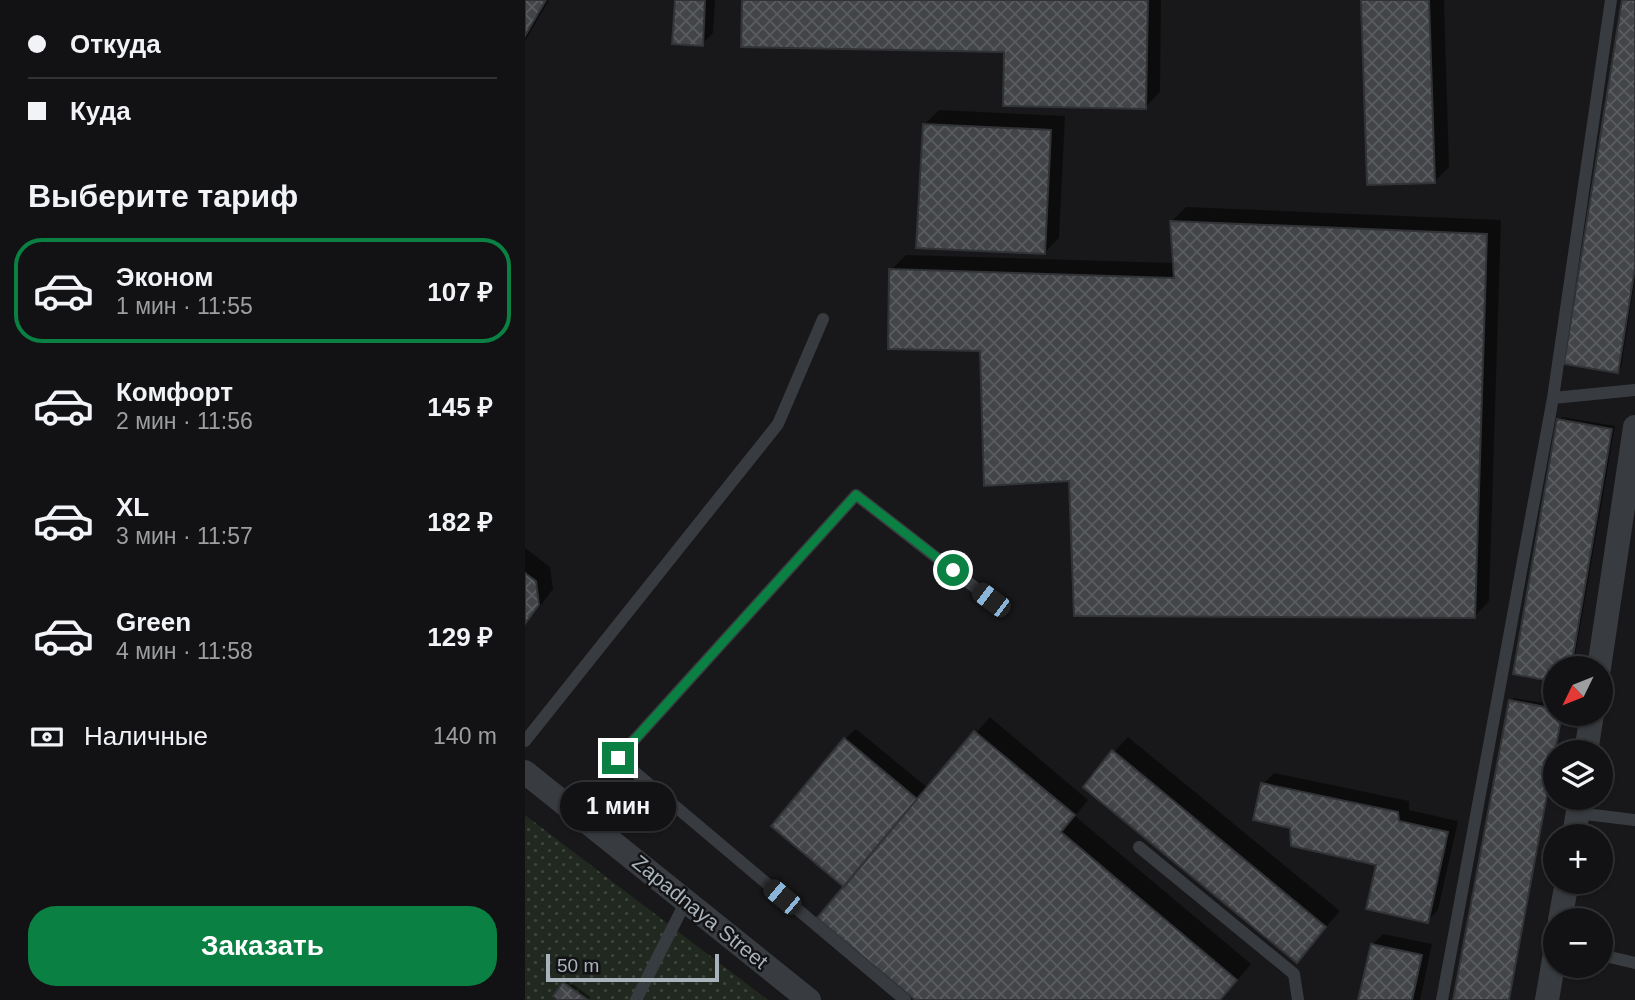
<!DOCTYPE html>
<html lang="ru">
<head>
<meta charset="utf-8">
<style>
	:root { --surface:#121214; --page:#1b1b1d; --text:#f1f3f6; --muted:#9c9ea0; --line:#313234; --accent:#0b8043 }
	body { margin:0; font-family:Arial,sans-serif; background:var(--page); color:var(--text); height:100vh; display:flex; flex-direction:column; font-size:26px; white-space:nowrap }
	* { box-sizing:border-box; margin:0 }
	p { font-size:23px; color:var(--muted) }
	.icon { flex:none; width:38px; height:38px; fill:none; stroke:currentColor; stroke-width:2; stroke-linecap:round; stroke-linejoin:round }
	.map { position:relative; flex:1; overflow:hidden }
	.sheet { display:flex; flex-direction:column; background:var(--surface); width:525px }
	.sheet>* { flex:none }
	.banner { display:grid; align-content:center; height:154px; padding:0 28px; background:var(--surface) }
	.needle { width:46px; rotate:227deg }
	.tools { position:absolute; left:1018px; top:656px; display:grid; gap:14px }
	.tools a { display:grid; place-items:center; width:70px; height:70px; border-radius:50%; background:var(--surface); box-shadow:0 2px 5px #0004,0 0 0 2px var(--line); font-size:35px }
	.scale { position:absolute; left:21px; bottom:18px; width:173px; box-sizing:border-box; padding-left:7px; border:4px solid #a9b3bb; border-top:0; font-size:19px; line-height:24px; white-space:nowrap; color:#a9b3bb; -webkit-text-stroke:5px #131315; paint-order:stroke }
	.end { position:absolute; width:32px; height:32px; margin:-16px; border:9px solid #0b8043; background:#fff; box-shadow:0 0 0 4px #fff }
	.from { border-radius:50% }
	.bubble { position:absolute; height:49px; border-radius:24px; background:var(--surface); box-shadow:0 2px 5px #0004,0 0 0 2px var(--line); font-size:23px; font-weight:800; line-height:49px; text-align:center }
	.car { position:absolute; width:21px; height:42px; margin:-21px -10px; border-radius:9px; box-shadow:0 0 5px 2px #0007; background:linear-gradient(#222 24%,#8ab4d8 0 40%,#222 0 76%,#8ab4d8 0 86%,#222 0) }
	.banner b { display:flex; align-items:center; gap:24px; height:66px; font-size:26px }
	.banner b+b { border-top:2px solid var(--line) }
	.banner i { width:18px; height:18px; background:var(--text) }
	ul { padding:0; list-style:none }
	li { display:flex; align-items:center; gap:21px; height:105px; margin:0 14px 10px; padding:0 14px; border:4px solid transparent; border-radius:28px }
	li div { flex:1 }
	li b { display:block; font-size:26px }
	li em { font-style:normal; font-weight:800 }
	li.current { border-color:var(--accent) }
	li>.icon { width:63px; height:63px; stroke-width:1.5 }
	h2 { padding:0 28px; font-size:32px; line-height:84px }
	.pay { display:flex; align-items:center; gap:18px; height:77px; padding:0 28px; font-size:26px }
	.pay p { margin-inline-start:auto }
	.primary-button { display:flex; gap:14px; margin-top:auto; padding:14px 28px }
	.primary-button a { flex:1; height:80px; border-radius:28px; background:var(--accent); color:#fff; font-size:28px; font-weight:800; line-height:80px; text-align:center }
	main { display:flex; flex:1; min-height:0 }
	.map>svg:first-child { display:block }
	.garden { fill:url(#garden-dots) }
	.shadow { fill:#0007 }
	.building { fill:url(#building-cross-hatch); stroke:#313336; stroke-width:2 }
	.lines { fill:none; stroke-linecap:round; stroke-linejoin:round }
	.service { stroke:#383b3f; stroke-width:12 }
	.minor { stroke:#383b3f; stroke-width:24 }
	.route { stroke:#0b8043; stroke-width:9 }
	.labels { text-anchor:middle; stroke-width:5; stroke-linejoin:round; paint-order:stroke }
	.street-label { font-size:21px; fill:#a9b3bb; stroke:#131315 }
</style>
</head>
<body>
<main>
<section class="sheet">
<div class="banner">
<b><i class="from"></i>Откуда</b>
<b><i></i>Куда</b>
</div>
<h2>Выберите тариф</h2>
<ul>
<li class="current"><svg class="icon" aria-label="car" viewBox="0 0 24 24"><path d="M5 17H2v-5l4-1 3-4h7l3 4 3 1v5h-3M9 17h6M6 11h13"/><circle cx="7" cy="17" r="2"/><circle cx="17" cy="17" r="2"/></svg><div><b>Эконом</b><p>1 мин · 11:55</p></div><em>107 ₽</em></li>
<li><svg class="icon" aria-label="car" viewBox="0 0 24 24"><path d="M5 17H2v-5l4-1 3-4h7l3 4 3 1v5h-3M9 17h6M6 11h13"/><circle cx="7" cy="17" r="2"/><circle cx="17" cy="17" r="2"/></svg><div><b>Комфорт</b><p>2 мин · 11:56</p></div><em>145 ₽</em></li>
<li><svg class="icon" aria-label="car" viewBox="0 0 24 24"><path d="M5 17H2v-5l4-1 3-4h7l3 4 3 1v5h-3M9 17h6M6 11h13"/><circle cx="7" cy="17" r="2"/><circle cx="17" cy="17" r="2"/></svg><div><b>XL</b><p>3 мин · 11:57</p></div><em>182 ₽</em></li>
<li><svg class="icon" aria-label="car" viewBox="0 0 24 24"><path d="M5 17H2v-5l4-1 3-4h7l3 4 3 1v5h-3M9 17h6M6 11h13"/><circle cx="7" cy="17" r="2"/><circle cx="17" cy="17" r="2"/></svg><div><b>Green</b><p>4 мин · 11:58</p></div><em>129 ₽</em></li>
</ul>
<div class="pay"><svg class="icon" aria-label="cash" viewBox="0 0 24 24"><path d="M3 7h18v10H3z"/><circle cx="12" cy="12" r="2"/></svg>Наличные<p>140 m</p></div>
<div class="primary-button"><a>Заказать</a></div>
</section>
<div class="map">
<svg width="1110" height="1000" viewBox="0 0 1110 1000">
	<defs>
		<pattern id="garden-dots" width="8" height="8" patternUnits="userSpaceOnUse" patternTransform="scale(1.75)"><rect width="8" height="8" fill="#20281f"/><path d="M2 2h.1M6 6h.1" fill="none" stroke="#3e453e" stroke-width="1.8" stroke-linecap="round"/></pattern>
		<pattern id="building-cross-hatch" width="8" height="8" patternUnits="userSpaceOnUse" patternTransform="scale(1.75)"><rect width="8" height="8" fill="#424447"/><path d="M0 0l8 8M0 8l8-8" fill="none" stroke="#5a5d60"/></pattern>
	</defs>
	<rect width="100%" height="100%" fill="#18181a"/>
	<!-- garden -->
	<path class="garden" d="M0,815L243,1000H0Z"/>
	<!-- shadow -->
	<path class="shadow" d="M0,0H24L0,41Z
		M151,0H190L188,33L177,44Z
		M219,0H636L635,92L620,107L481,51Z
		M837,0H919L924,167L909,182Z
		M1098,0H1110V279L1096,368L1093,371Z
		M414,110L540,116L534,238L519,253L400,124Z
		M661,207L976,220L964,601L950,616L546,479L457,349L366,270L381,255L650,263L646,222Z
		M1037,417L1090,426L1048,668H1031L1034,420Z
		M0,548L25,567L28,589L0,626Z
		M989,698L1031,705V714H1038L985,1000H930L986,701Z
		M465,717L563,800L550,816L726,964L696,1000H393L321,886L320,739L331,729L403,788Z
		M603,737L815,911L772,960L589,752Z
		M749,773L884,801V810L933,821L913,910L902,921L853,864L738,784Z
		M858,934L907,944L895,1000H835L847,945Z
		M42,980L65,997L63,1000H36L39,983Z"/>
	<!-- building -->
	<path class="building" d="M0,0H21L0,36Z
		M150,0H180L178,46L147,44Z
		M217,0H623L621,109L478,106L479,52L216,47Z
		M836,0H904L910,183L842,185Z
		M1097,0H1110V268L1093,373L1039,364Z
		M398,124L526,130L520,254L391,248Z
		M645,221L962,234L950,618L549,616L544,481L459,486L455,351L363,349L364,269L649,278Z
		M1032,419L1087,429L1046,668H1031V682L988,674Z
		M0,573L11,581L14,605L0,624Z
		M984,700L1031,709V714H1037L984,1000H928Z
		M449,731L550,815L536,832L712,980L695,1000H390L292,918Z
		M319,738L392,799L319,887L246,826Z
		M587,750L801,927L772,963L558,787Z
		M736,783L873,812L874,821L923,832L903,923L841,909L851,865L766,846L765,828L728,820Z
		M846,944L897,955L887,1000H833Z
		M38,982L63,1000H33L28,996Z"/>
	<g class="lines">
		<!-- service -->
		<path class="service" d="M1028,398L1110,390
			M0,741L253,424L298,319
			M1052,813L1110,820
			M614,847L769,974L773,1000
			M1076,955L1110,963
			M111,1000L161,901
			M380,1000L93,758L331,495L466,600
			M917,1000L1028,398L1086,0"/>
		<!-- minor -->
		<path class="minor" d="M1074,668L1110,427
			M1061,752L1067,714
			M0,772L284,1000
			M1049,836L1055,798
			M1035,920L1042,882
			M1022,1000L1031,947"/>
	</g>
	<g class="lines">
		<!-- route -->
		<path class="route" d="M93,758L331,495L428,570"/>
	</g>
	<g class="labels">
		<!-- street labels -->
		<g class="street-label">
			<text transform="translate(175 912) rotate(39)" y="7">Zapadnaya Street</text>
		</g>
	</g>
</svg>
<div class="tools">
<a><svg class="needle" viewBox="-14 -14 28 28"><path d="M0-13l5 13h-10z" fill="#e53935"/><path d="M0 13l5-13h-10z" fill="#9c9ea0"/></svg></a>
<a><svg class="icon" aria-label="layers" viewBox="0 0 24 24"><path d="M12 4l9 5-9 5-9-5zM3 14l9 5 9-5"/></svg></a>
<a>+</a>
<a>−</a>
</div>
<div class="scale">50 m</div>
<i class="end from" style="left:428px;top:570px"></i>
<i class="end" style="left:93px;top:758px"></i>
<div class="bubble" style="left:35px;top:782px;width:116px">1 мин</div>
<i class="car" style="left:466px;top:600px;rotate:307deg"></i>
<i class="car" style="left:257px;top:897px;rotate:310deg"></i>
</div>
</main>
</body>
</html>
